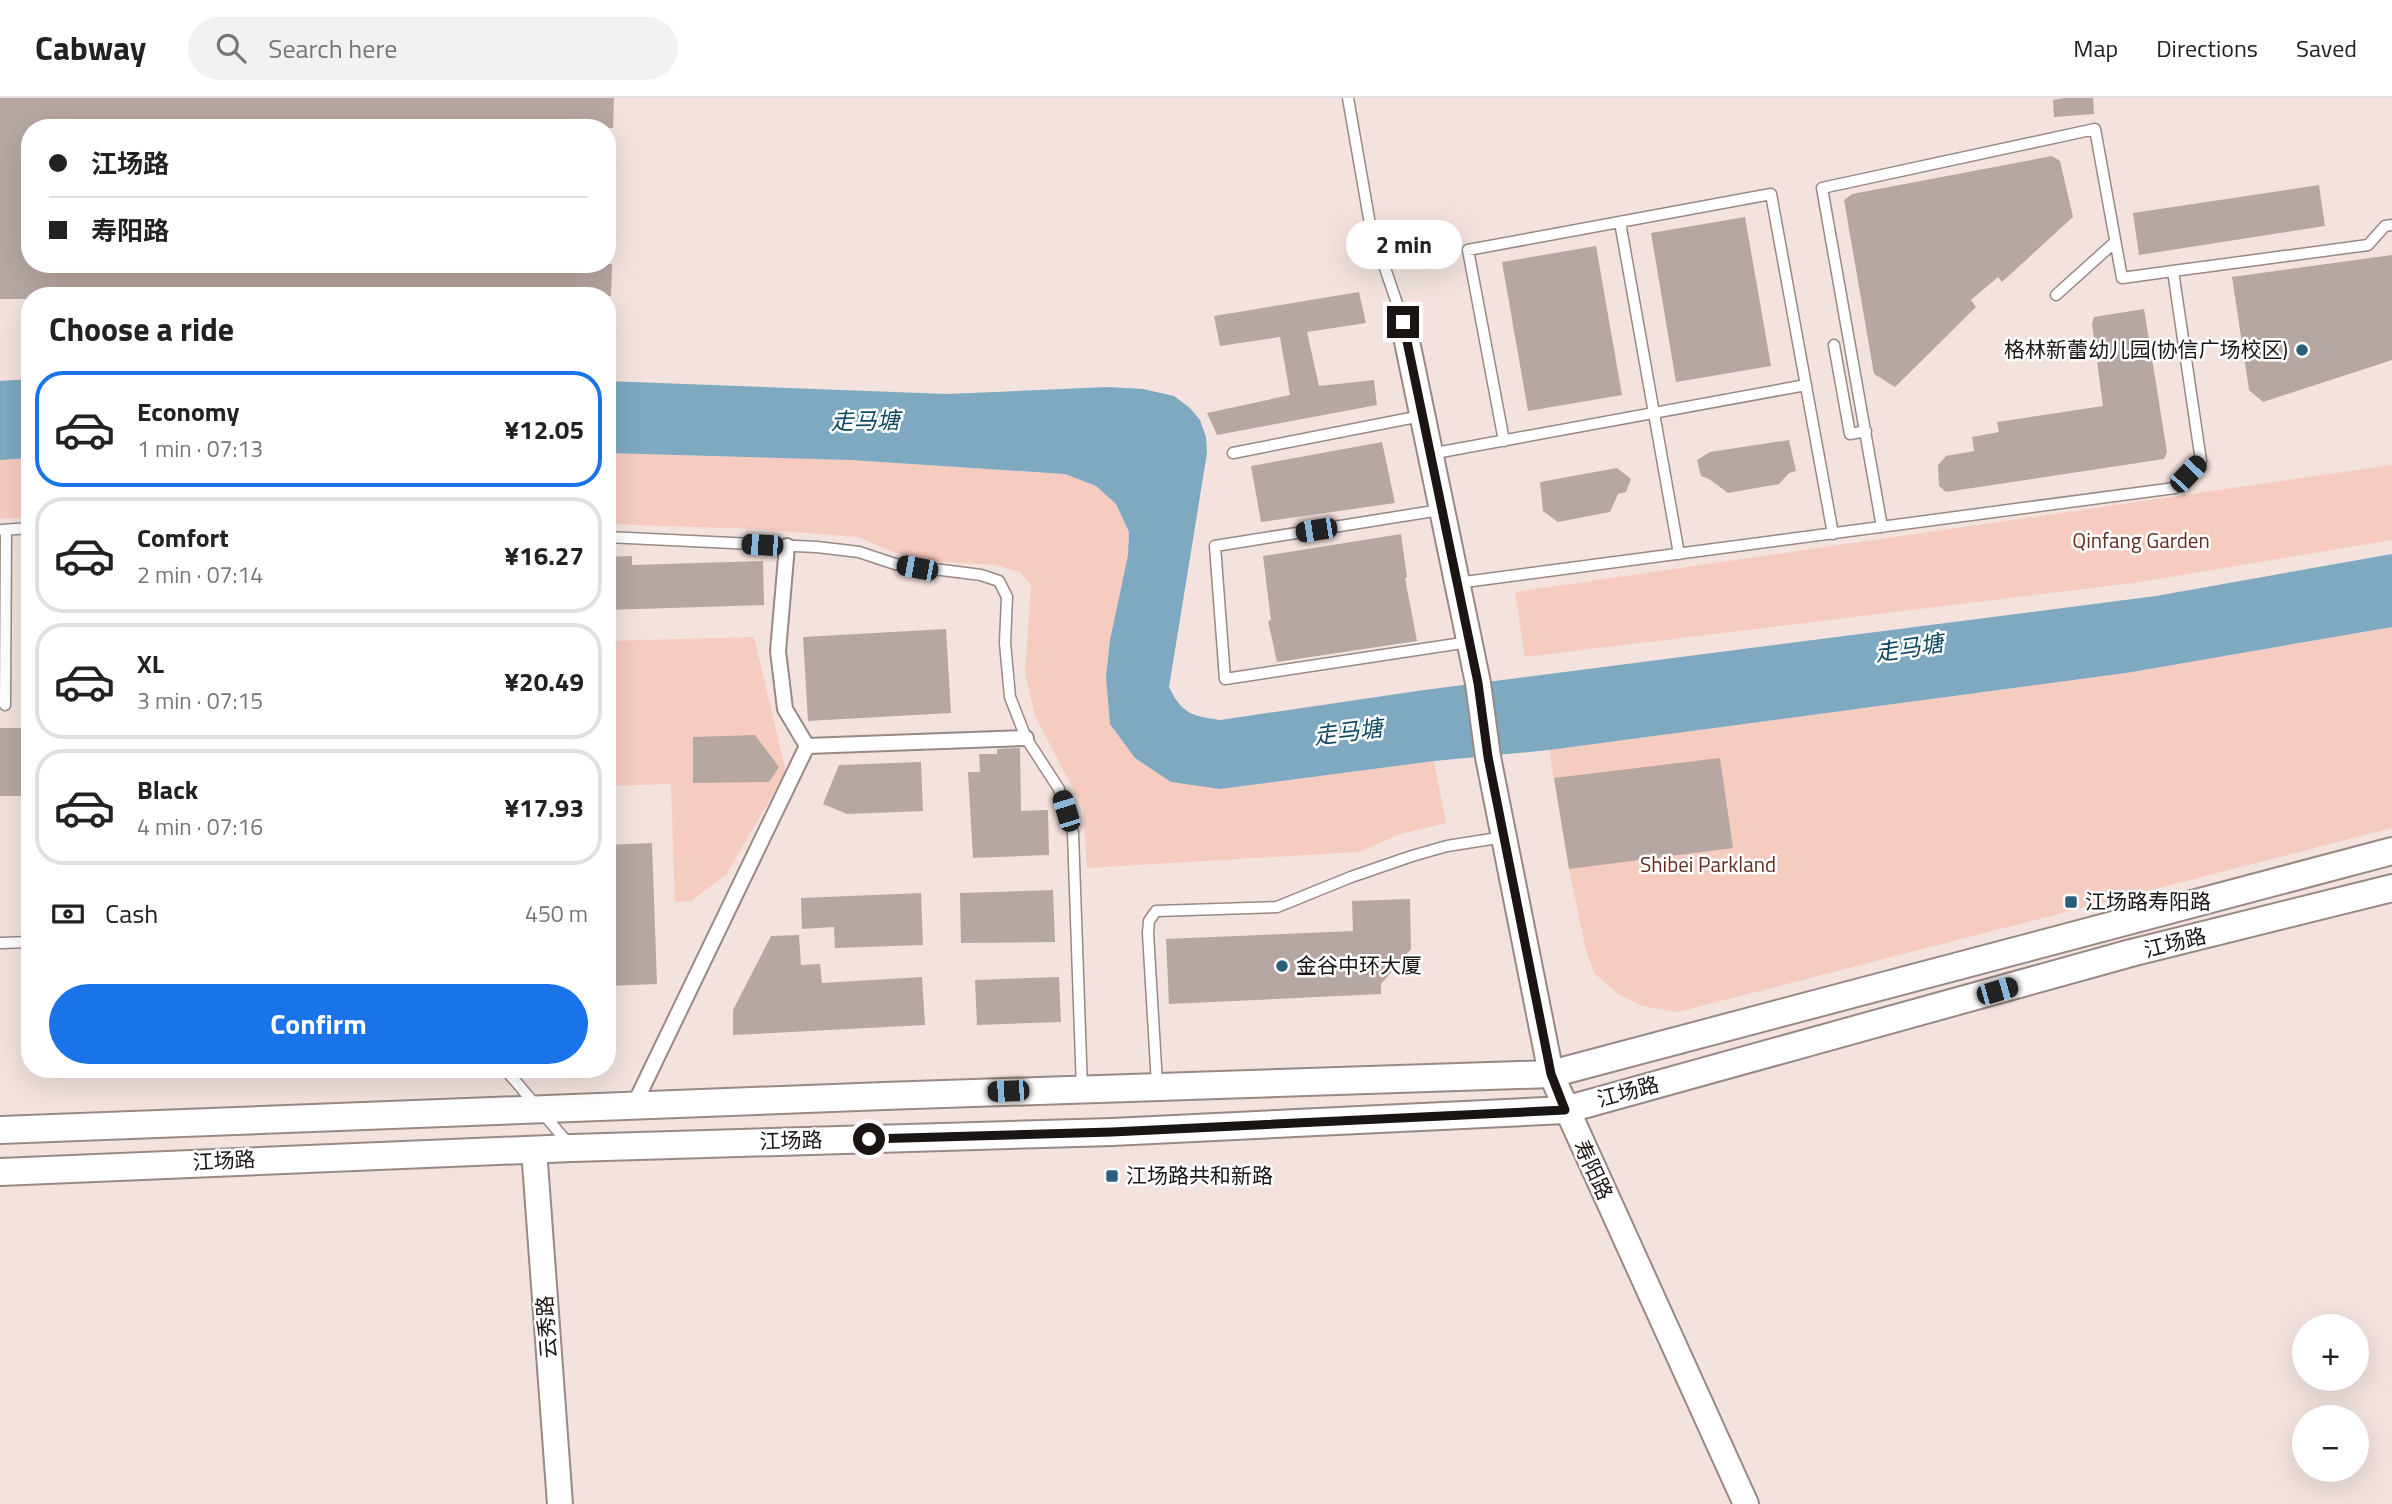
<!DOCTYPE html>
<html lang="en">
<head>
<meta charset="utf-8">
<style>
	:root { --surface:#fff; --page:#f2f2f2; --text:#222; --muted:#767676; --line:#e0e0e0; --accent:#1a73e8 }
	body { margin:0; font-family:"Titillium Web","Noto Sans SC",sans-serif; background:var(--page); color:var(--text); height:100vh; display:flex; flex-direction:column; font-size:26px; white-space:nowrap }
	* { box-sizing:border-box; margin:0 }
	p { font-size:23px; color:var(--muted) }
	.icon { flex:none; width:38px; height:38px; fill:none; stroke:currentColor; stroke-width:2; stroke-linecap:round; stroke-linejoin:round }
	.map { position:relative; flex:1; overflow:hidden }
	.panel { position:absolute; left:21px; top:189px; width:595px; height:791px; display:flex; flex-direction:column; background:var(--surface); border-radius:28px; box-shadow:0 7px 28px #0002 }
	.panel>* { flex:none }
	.top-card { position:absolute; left:21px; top:21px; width:595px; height:154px; border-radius:28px; box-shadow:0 7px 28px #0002; display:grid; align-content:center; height:154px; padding:0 28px; background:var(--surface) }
	.controls { position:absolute; left:2292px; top:1216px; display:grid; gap:14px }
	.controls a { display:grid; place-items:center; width:77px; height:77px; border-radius:50%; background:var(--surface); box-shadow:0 7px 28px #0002; font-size:35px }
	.end { position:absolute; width:32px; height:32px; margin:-16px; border:9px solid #1a1413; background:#fff; box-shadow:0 0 0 4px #fff }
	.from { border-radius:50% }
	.bubble { position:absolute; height:49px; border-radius:24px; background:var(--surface); box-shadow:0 7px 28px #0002; font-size:23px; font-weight:700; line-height:49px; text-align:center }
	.car { position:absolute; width:21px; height:42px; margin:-21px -10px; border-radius:9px; box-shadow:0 0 5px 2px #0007; background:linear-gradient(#222 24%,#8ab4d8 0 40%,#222 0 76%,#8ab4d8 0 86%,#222 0) }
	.top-card b { display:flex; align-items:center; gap:24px; height:66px; font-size:26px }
	.top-card b+b { border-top:2px solid var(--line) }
	.top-card i { width:18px; height:18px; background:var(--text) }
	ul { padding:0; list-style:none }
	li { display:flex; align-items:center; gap:21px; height:116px; margin:0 14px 10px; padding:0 14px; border:4px solid var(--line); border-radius:28px }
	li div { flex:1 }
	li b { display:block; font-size:26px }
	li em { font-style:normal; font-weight:700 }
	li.current { border-color:var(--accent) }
	li>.icon { width:63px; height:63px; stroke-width:1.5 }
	h2 { padding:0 28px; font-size:32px; line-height:84px }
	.pay { display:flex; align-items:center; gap:18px; height:77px; padding:0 28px; font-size:26px }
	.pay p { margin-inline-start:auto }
	.action { display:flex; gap:14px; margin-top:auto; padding:14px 28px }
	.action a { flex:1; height:80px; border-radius:42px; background:var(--accent); color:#fff; font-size:28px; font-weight:700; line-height:80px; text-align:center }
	header { display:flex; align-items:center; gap:42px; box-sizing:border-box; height:98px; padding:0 35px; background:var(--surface); border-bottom:2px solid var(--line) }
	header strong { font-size:33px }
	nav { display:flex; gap:38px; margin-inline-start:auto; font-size:24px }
	.search { width:490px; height:63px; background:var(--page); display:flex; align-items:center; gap:18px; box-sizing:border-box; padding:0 24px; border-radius:38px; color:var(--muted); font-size:26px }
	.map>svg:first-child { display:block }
	.green { fill:#f6cbc0 }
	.water { fill:#7ea9c0 }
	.building { fill:#b7a7a3 }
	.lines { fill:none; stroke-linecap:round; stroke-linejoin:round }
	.service-casing { stroke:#988985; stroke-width:13 }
	.pedestrian-casing { stroke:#988985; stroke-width:18 }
	.tertiary-casing { stroke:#988985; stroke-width:28 }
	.secondary-casing { stroke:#988985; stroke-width:30 }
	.service { stroke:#fff; stroke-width:10 }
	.pedestrian { stroke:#fff; stroke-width:14 }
	.tertiary { stroke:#fff; stroke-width:24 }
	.secondary { stroke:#fff; stroke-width:26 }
	.route { stroke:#1a1413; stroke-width:9 }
	.poi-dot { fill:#28607b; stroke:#fff; stroke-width:2.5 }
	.labels { text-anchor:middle; stroke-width:5; stroke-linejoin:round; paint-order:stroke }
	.poi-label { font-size:21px; fill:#1a1413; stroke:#fff; text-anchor:start }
	.park-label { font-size:21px; fill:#662d20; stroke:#fff }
	.street-label { font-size:21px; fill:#1a1413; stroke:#fff }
	.water-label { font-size:23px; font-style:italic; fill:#0f4860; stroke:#fff }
</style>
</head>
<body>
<header>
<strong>Cabway</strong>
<div class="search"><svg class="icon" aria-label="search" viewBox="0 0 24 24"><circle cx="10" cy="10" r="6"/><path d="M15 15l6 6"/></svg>Search here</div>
<nav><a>Map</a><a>Directions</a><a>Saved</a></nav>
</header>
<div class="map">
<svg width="2392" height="1406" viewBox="0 0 2392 1406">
	<rect width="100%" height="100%" fill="#f3e2de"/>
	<!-- green -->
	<path class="green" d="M607,355L851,362L1065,376L1096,388L1116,406L1129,434L1128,457L1110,542L1106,578L1220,691L1434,663L1446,725L1400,736L1359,754L1087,770L1083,709L1035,618L1025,575L1031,487L1020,474L995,467L928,463L890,453L859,439L755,431L607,426Z
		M30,360V418L0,421V362Z
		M2392,367V442L2133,485L1525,559L1515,494Z
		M2392,529V730L1678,914L1642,908L1618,896L1594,875L1585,848L1569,771L1549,652L2126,575Z
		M754,539L786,674L726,777L691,803L675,804L671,686L607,688V543Z"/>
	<!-- water -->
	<path class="water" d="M30,281V360L0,362V283Z
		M607,283L947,296L1108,289L1143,291L1174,298L1190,310L1200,322L1206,339L1207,355L1169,589C1182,616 1192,618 1220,622L1424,592L2156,498L2392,456V529L2126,575L1549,652L1434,663L1220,691L1171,684L1135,660L1110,626L1106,578L1110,542L1128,457L1129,434L1116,406L1096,388L1065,376L851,362L607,355Z"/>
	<!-- building -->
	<path class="building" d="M0,0H614L613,30H30V166H612L611,198H30V201H0Z
		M2064,0H2093L2094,16L2054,19L2053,2Z
		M2052,58L2060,63L2073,119L2002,184L1998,179L1971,202L1976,209L1895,289L1874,276L1844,102L1852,96Z
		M2319,87L2325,128L2139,157L2133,115Z
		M1745,119L1771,268L1676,284L1651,135Z
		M1596,148L1622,297L1528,313L1502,164Z
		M2392,157V262L2263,304L2249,292L2232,179Z
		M1359,194L1366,225L1307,234L1319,288L1374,282L1377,307L1217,337L1207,315L1290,297L1280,239L1220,248L1214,218Z
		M2144,211L2167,354L2164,361L1946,394L1939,388L1938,367L1946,358L1974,353L1972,339L1999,334L1997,324L2103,308L2092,226L2094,219Z
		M1789,342L1796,373L1789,375L1779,386L1728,395L1709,381L1701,378L1697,362L1710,354Z
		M1382,344L1395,405L1261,424L1251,368Z
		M1617,370L1631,381L1626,394L1618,396L1610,414L1558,424L1543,413L1540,384Z
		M1401,436L1407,479L1405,480L1417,543L1277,564L1268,523L1271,522L1263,458Z
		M632,458V467L763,463L764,507L607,512V459Z
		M946,531L951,615L808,623L803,539Z
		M0,630H30V698H0Z
		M755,637L779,669L769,684L693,685V639Z
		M1020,650L1021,713L1048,712L1049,757L973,760L968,674H980L979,656H997V651Z
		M1720,660L1733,750L1569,771L1554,680Z
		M921,664L923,713L847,716L823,706L839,667Z
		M652,745L657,886L607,888V747Z
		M1053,792L1055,844L961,845L960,795Z
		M921,795L923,847L835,850L834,829L802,831L801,800Z
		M1410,801L1411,851L1381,886V896L1169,906L1166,841L1353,833L1352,803Z
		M799,837L801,867L820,866L822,885L922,879L925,927L733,937V912L771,838Z
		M1059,879L1061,924L977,927L975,882Z"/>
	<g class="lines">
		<!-- service casing -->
		<g class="service-casing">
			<path id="service" d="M1348,0L1370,126L1403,223
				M1620,124L1679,456
				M2173,173L2368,147L2385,128L2392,127
				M2056,197L2115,144
				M1834,247L1850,336L1866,333
				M1504,343L1468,152L1771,96L1833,436
				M1233,355L1421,318
				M1430,356L1806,287
				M1440,412L1215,448L1225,581L1469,544
				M2,432L30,430
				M607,439L817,449L859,454L895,466L981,477L999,483L1007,499L1005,545L1010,599L1026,640L1059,691L1073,735L1082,991
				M1457,485L2175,390L2201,363L2173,173L2122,180L2095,31L1822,90L1882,429
				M5,607L6,432
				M1,845L30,844
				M505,971L568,1045
				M1157,986L1148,835L1149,823L1156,813L1277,809L1351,779L1412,758L1447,748L1504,739"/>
		</g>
		<!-- pedestrian casing -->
		<g class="pedestrian-casing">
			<path id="pedestrian" d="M787,448L778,553L785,611L807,648
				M807,648L1026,640
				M634,1007L807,648"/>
		</g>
		<!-- tertiary casing -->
		<g class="tertiary-casing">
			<path id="tertiary" d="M1403,224L1478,585L1488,659L1551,976L1746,1406
				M534,1051L560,1406"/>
		</g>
		<!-- secondary casing -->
		<g class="secondary-casing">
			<path id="secondary" d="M0,1032L884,998L1551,976L2392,753
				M0,1074L572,1050L1112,1034L1565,1012L2131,855L2392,790"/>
		</g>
		<!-- service -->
		<use href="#service" class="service"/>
		<!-- pedestrian -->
		<use href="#pedestrian" class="pedestrian"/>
		<!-- tertiary -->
		<use href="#tertiary" class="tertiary"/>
		<!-- secondary -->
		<use href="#secondary" class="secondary"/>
	</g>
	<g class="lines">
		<!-- route -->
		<path class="route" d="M869,1041L1112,1034L1565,1012L1551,976L1488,659L1478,585L1403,224"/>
	</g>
	<!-- markers -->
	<g class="poi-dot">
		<circle cx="2302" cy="252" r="7"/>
		<rect x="2064" y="797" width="14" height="14" rx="3.5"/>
		<circle cx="1282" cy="868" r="7"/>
		<rect x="1105" y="1071" width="14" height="14" rx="3.5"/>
	</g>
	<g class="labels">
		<!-- poi labels -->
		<g class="poi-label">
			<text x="2288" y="259" text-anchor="end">格林新蕾幼儿园(协信广场校区)</text>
			<text x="2085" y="811">江场路寿阳路</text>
			<text x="1296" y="875">金谷中环大厦</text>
			<text x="1126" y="1085">江场路共和新路</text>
		</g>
		<!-- park labels -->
		<g class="park-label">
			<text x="2141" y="450">Qinfang Garden</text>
			<text x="1708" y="774">Shibei Parkland</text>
		</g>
		<!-- street labels -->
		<g class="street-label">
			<text transform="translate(2175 845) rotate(-14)" y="7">江场路</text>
			<text transform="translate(1628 994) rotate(-15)" y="7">江场路</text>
			<text transform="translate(791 1043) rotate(-2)" y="7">江场路</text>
			<text transform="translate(224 1063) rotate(-3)" y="7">江场路</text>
			<text transform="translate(1593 1072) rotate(65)" y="7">寿阳路</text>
			<text transform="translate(547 1229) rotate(-94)" y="7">云秀路</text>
		</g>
		<!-- water labels -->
		<g class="water-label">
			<text transform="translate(865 323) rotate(-1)" y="8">走马塘</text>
			<text transform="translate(1909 550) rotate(-9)" y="8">走马塘</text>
			<text transform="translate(1348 634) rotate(-7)" y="8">走马塘</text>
		</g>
	</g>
</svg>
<div class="controls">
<a>+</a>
<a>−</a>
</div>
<i class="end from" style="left:869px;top:1041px"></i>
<i class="end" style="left:1403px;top:224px"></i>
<div class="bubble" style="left:1346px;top:122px;width:116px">2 min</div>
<i class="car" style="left:2188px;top:376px;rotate:44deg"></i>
<i class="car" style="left:1316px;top:432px;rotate:261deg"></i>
<i class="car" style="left:762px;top:447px;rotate:273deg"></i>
<i class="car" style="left:917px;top:470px;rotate:281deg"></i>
<i class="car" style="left:1066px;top:713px;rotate:343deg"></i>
<i class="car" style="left:1997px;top:893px;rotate:74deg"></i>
<i class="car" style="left:1008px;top:993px;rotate:268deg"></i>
<div class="top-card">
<b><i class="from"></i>江场路</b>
<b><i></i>寿阳路</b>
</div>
<section class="panel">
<h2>Choose a ride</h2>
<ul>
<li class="current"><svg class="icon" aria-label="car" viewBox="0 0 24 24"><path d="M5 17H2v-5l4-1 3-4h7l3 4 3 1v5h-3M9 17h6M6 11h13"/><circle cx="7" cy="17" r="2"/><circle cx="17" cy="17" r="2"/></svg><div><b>Economy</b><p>1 min · 07:13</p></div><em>¥12.05</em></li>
<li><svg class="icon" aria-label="car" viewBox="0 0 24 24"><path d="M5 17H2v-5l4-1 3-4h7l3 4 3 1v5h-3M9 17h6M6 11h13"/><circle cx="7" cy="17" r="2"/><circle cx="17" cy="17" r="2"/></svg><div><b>Comfort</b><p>2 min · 07:14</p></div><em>¥16.27</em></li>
<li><svg class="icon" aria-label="car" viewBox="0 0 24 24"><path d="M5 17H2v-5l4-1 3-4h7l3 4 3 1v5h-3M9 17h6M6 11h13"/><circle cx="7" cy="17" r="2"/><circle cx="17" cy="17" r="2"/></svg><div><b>XL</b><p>3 min · 07:15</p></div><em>¥20.49</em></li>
<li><svg class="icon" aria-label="car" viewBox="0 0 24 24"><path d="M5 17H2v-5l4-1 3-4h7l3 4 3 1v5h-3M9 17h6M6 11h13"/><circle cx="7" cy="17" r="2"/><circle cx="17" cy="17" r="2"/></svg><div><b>Black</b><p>4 min · 07:16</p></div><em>¥17.93</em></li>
</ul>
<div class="pay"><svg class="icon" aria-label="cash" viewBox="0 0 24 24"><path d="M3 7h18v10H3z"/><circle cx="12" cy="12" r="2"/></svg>Cash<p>450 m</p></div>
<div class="action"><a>Confirm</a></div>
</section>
</div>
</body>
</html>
